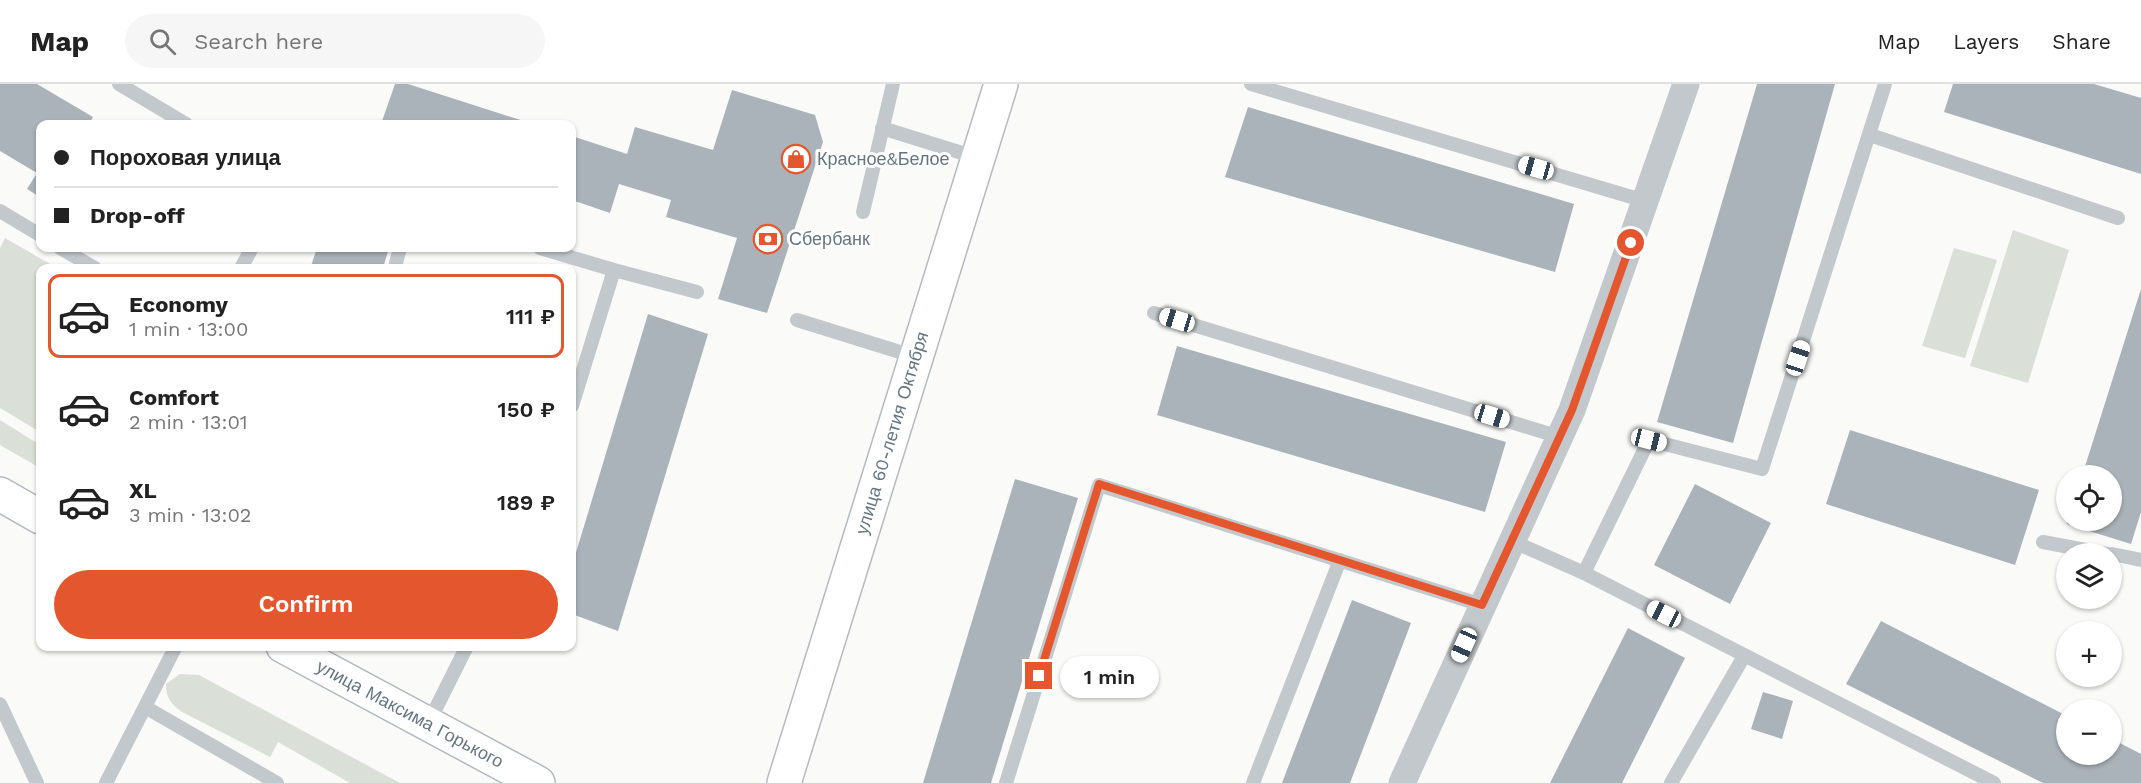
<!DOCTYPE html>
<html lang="en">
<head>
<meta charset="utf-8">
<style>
	:root { --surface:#fff; --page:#f6f6f6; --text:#222; --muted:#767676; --line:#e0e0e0; --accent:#e4572e }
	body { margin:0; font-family:"Work Sans",sans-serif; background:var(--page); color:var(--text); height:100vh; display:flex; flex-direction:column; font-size:22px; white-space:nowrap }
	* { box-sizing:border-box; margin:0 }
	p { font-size:20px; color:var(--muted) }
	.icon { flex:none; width:33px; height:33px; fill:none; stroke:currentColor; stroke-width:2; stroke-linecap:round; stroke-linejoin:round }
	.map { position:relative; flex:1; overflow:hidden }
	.panel { position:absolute; left:36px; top:180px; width:540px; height:387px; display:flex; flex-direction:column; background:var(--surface); border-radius:12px; box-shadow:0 2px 4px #0004 }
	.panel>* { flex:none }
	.hud { position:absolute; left:36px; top:36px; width:540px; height:132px; border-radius:12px; box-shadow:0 2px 4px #0004; display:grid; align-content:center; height:132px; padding:0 18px; background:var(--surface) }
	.buttons { position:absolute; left:2056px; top:381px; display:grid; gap:12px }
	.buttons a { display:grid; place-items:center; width:66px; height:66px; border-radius:50%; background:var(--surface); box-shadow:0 2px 4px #0004; font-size:30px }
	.end { position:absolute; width:27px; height:27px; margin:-14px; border:8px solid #e4572e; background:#fff; box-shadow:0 0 0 3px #fff }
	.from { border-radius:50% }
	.bubble { position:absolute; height:42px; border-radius:21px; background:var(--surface); box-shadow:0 2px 4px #0004; font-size:20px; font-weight:600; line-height:42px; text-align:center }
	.car { position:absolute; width:18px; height:36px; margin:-18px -9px; border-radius:8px; box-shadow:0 0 4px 2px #0007; background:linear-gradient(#fff 24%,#345 0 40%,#fff 0 76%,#345 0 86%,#fff 0) }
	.hud b { display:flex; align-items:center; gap:21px; height:57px; font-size:22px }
	.hud b+b { border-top:2px solid var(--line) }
	.hud i { width:15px; height:15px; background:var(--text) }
	ul { padding:10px 0 0; list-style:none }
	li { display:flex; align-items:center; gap:18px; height:84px; margin:0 12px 9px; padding:0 6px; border:3px solid transparent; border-radius:12px }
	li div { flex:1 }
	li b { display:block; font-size:22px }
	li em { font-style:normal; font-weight:600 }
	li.current { border-color:var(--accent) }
	li>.icon { width:54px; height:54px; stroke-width:1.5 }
	.cta { display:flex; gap:12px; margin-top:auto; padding:12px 18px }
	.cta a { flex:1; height:69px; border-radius:36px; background:var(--accent); color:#fff; font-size:24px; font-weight:600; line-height:69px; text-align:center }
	header { display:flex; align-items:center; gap:36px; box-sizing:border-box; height:84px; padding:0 30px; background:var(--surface); border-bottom:2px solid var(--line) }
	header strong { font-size:28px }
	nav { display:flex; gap:33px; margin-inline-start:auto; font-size:21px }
	.search { width:420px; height:54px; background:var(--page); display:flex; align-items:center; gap:15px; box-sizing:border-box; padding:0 21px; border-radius:33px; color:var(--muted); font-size:22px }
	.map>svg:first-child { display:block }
	.green { fill:#dadfd7 }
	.building { fill:#aab3b9 }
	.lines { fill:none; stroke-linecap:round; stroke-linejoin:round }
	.secondary-casing { stroke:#b3babf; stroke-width:36 }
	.primary-casing { stroke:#b5babe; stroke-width:36 }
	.service { stroke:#c3c8cc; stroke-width:14 }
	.minor { stroke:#c3c8cc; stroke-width:27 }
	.secondary { stroke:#fff; stroke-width:33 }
	.primary { stroke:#fff; stroke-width:33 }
	.route { stroke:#e4572e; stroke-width:8 }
	.labels { text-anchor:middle; stroke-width:6; stroke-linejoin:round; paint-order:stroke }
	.poi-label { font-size:18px; fill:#657683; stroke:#fff; text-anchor:start }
	.street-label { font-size:18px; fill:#657683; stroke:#fff }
</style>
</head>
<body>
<header>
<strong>Map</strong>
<div class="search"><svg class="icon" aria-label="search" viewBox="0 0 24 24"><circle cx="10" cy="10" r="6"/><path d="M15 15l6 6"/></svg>Search here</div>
<nav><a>Map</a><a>Layers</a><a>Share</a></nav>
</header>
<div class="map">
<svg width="2141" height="699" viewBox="0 0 2141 699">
	<rect width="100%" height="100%" fill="#fafaf8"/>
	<!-- green -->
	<path class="green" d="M2013,146L2069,166L2028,299L1970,282Z
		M5,154L57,184H40V348L0,324V164Z
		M1954,164L1997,176L1965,274L1922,262Z
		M0,336L40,361V384L0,361Z
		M180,590L199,591L400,699H350L278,658L270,673L182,628C171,620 166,614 166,600Z"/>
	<!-- building -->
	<path class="building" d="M0,0H37L93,33L89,40H40V113L27,105L37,89L0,67Z
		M395,0H408L533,40H381Z
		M1757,0H1835L1733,359L1657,338Z
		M1953,0H2094L2141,14V90L1944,28Z
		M732,6L815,31L823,58L767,229L718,215L737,154L666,133L671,116L619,100L610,129L572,116V52L627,70L635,43L713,66Z
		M1248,23L1574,120L1555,188L1225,93Z
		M317,164H389L383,184H320L311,182Z
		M2141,205V428L2131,460L2067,440L2068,436H2112V392H2082Z
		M648,230L708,250L618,547L572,530V482Z
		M1177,262L1506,358L1485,428L1157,331Z
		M1850,346L2039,406L2015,481L1826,420Z
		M1015,395L1078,414L991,699H923Z
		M1695,400L1771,439L1730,520L1654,481Z
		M1352,516L1411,539L1350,699H1282Z
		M1881,537L2067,632V670H2112V655L2141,670V699H2043L1846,600Z
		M1628,544L1685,574L1622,699H1550Z
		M1763,608L1793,617L1782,655L1751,645Z"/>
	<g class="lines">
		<!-- secondary casing -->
		<g class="secondary-casing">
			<path id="secondary" d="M0,410L40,433
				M283,562L538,699"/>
		</g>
		<!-- primary casing -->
		<g class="primary-casing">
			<path id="primary" d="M784,699L1001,0"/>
		</g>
		<!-- service -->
		<path class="service" d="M119,0L186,40
			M1251,0L1645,117
			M882,44L978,74
			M1870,51L2118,134
			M0,127L40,151
			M863,128L893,0
			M60,164L95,184
			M540,164L614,186L572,322
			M396,179L400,164
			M241,184L252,164
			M614,186L697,208
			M1154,229L1560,353
			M797,236L916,273
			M1512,457L1584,489L1649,356L1762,385L1885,0
			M2043,458L2107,470
			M2112,470L2141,476
			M1584,489L1994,699
			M0,620L37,699
			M145,623L277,699
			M428,640L467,562
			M106,699L176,562
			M1006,699L1099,401L1482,521
			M1253,699L1340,476
			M1671,699L1744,572"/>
		<!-- minor -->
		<path class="minor" d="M1402,699L1572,326L1686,0"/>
		<!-- secondary -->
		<use href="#secondary" class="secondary"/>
		<!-- primary -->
		<use href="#primary" class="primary"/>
	</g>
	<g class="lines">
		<!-- route -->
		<path class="route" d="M1039,592L1099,400L1482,521L1572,326L1631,159"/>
	</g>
	<!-- icons -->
	<defs>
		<g id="shop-ring" transform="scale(1.5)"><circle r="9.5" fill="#fff" stroke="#e4572e" stroke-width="1.5"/><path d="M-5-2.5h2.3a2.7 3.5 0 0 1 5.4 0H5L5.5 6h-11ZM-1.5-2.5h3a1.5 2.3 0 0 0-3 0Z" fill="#e4572e"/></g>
		<g id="bank-ring" transform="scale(1.5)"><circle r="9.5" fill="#fff" stroke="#e4572e" stroke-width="1.5"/><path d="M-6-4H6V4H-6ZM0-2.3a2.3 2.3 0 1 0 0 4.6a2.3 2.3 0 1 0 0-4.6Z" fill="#e4572e"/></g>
	</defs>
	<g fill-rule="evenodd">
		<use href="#shop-ring" x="796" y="75"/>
		<use href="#bank-ring" x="768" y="155"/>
	</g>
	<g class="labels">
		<!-- poi labels -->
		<g class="poi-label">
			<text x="817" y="81">Красное&amp;Белое</text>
			<text x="789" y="161">Сбербанк</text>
		</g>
		<!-- street labels -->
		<g class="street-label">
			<text transform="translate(892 349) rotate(-73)" y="6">улица 60-летия Октября</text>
			<text transform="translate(410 630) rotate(28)" y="6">улица Максима Горького</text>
		</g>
	</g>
</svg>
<div class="buttons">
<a><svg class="icon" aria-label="locate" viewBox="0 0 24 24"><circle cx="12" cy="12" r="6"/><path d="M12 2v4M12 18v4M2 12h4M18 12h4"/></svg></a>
<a><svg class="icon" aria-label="layers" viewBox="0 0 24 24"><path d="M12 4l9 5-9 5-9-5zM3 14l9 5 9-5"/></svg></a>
<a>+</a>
<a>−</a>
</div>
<i class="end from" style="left:1631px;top:159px"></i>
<i class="end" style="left:1039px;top:592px"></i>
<div class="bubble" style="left:1060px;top:572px;width:99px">1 min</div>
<i class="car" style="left:1536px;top:84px;rotate:286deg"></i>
<i class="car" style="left:1177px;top:236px;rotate:287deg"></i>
<i class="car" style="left:1798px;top:274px;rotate:18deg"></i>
<i class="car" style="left:1492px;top:332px;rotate:107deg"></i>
<i class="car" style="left:1649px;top:356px;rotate:104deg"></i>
<i class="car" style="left:1664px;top:530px;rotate:297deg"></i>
<i class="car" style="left:1464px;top:561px;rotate:204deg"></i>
<div class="hud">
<b><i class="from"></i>Пороховая улица</b>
<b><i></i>Drop-off</b>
</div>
<section class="panel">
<ul>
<li class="current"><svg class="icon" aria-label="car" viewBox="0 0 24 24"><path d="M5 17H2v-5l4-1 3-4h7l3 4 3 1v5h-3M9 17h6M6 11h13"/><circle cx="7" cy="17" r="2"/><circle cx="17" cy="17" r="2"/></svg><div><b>Economy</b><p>1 min · 13:00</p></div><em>111 ₽</em></li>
<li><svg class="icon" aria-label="car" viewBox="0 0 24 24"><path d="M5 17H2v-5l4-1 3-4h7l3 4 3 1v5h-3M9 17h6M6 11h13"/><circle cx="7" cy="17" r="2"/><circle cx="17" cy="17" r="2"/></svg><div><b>Comfort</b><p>2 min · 13:01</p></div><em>150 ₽</em></li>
<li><svg class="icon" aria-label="car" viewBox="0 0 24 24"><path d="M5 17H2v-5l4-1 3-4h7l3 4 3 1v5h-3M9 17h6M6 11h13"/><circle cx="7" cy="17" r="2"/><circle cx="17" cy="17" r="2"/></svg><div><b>XL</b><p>3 min · 13:02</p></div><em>189 ₽</em></li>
</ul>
<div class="cta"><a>Confirm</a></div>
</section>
</div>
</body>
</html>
